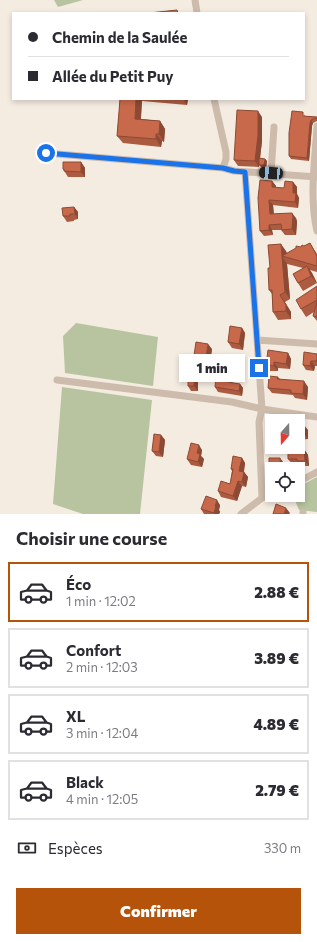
<!DOCTYPE html>
<html lang="fr">
<head>
<meta charset="utf-8">
<style>
	:root { --surface:#fff; --page:#f7f7f7; --text:#2b2b33; --muted:#7c7c81; --line:#e1e1e2; --accent:#b45309 }
	body { margin:0; font-family:Commissioner,sans-serif; background:var(--page); color:var(--text); height:100vh; display:flex; flex-direction:column; font-size:15px; white-space:nowrap }
	* { box-sizing:border-box; margin:0 }
	p { font-size:13px; color:var(--muted) }
	.icon { flex:none; width:22px; height:22px; fill:none; stroke:currentColor; stroke-width:2; stroke-linecap:round; stroke-linejoin:round }
	.map { position:relative; height:514px; overflow:hidden }
	.drawer { display:flex; flex-direction:column; background:var(--surface); flex:1 }
	.drawer>* { flex:none }
	.guide { position:absolute; left:12px; top:12px; width:293px; height:88px; border-radius:0px; box-shadow:0 2px 6px #0003; display:grid; align-content:center; height:88px; padding:0 16px; background:var(--surface) }
	.needle { width:26px; rotate:200deg }
	.tools { position:absolute; left:265px; top:414px; display:grid; gap:8px }
	.tools a { display:grid; place-items:center; width:40px; height:40px; border-radius:0px; background:var(--surface); box-shadow:0 2px 6px #0003; font-size:20px }
	.end { position:absolute; width:18px; height:18px; margin:-9px; border:5px solid #1a73e8; background:#fff; box-shadow:0 0 0 2px #fff }
	.from { border-radius:50% }
	.bubble { position:absolute; height:28px; border-radius:0px; background:var(--surface); box-shadow:0 2px 6px #0003; font-size:13px; font-weight:800; line-height:28px; text-align:center }
	.car { position:absolute; width:12px; height:24px; margin:-12px -6px; border-radius:5px; box-shadow:0 0 3px 1px #0007; background:linear-gradient(#222 24%,#8ab4d8 0 40%,#222 0 76%,#8ab4d8 0 86%,#222 0) }
	.guide b { display:flex; align-items:center; gap:14px; height:38px; font-size:15px }
	.guide b+b { border-top:1px solid var(--line) }
	.guide i { width:10px; height:10px; background:var(--text) }
	ul { padding:0; list-style:none }
	li { display:flex; align-items:center; gap:12px; height:60px; margin:0 8px 6px; padding:0 8px; border:2px solid var(--line); border-radius:0px }
	li div { flex:1 }
	li b { display:block; font-size:15px }
	li em { font-style:normal; font-weight:800 }
	li.on { border-color:var(--accent) }
	li>.icon { width:36px; height:36px; stroke-width:1.5 }
	h2 { padding:0 16px; font-size:18px; line-height:48px }
	.pay { display:flex; align-items:center; gap:10px; height:44px; padding:0 16px; font-size:15px }
	.pay p { margin-inline-start:auto }
	.button { display:flex; gap:8px; margin-top:auto; padding:8px 16px }
	.button a { flex:1; height:46px; border-radius:0px; background:var(--accent); color:#fff; font-size:16px; font-weight:800; line-height:46px; text-align:center }
	.map>svg:first-child { display:block }
	.green { fill:#b8c4a0 }
	.lines { fill:none; stroke-linecap:round; stroke-linejoin:round }
	.minor { stroke:#cdbbac; stroke-width:7 }
	.wall { fill:#ac5a40 }
	.shaded-wall { fill:#8c4a34 }
	.building { fill:#c8694b; stroke:#8c4a34 }
	.route { stroke:#1a73e8; stroke-width:5 }
</style>
</head>
<body>
<div class="map">
<svg width="317" height="514" viewBox="0 0 317 514">
	<rect width="100%" height="100%" fill="#f4ebe1"/>
	<!-- green -->
	<path class="green" d="M54,0H83L58,7Z
		M76,323L158,337L153,386L65,373L63,336Z
		M62,387L152,400L140,514H83L53,504Z
		M317,477V512L299,510L294,498L289,495H298V487Z"/>
	<g class="lines">
		<!-- minor -->
		<path class="minor" d="M195,0L197,13
			M214,99L226,152V159L223,168
			M317,126C315,160 309,197 317,231
			M45,153L223,168L234,171L317,177
			M245,172L262,409L259,422L262,498
			M271,173L274,127
			M257,340L317,344
			M57,380L232,402L262,409L317,417
			M298,482L317,472
			M241,514L262,498L272,494
			M303,514V512"/>
	</g>
	<!-- wall -->
	<path class="wall" d="M120,99H188L187,105L142,101L141,119L160,121L165,129L164,142L162,141L161,147L123,143L117,136Z
		M305,114V116L317,117V121L313,123L312,126L309,161L291,159L289,156Z
		M262,117V141L260,158L265,159L267,161L266,168L261,167L259,165V167L238,166L234,160Z
		M81,162L85,168V177H68L63,169Z
		M272,181L276,186V188H284L293,182L297,187V194L299,198L298,208L273,205L274,214L296,218L297,222L296,235H285L281,230H272L273,235L264,236L260,231Z
		M74,207L78,212V219L74,220V221L67,222L63,216Z
		M310,243L317,254V272L310,270L312,273L317,283L303,291L298,283L303,268L287,264L290,299L285,302L291,312V319L278,320L273,312L272,294L269,290L270,268L286,251L287,253L304,246Z
		M317,286V321L313,316L314,312L306,317L301,309Z
		M242,328L245,333L243,350L232,348L228,342Z
		M212,349L209,369L197,367L193,362Z
		M288,353L291,359L290,369L278,368V371H270L266,365Z
		M317,354V366H315L314,371L306,370L303,365Z
		M278,377L280,379L308,387L307,400L295,398L293,395L272,393L268,388Z
		M198,381V391H191L188,386Z
		M240,384L243,388L242,396L218,392L215,387Z
		M272,425V447H271L267,441Z
		M298,425L308,430V439L298,440Z
		M161,435L165,440L163,457L156,456L152,451Z
		M304,449L308,455L309,466H301L299,464H292L288,459L298,450Z
		M202,450L201,456L204,459L202,467L191,465L187,459Z
		M242,458L245,463L244,472L248,477L246,487L242,486L237,501L221,497L218,491L230,484L232,471L231,469Z
		M269,471H272V475Z
		M220,505L219,510L220,512L219,514H204L201,509Z"/>
	<!-- shaded-wall -->
	<path class="shaded-wall" d="M136,99H141L142,101L140,127L135,119Z
		M183,99H188L187,105Z
		M258,111L262,117V141L259,167L255,161Z
		M311,120L313,123L312,126L309,161L307,158L310,123Z
		M160,121L165,129L164,142L159,134Z
		M156,134L162,141L161,147L156,139Z
		M265,159L267,161L266,168L264,165Z
		M81,162L85,168V177L81,172Z
		M272,181L276,186V192L272,187Z
		M293,182L297,187V194L299,198L298,208L295,202L293,193Z
		M269,200L273,205L274,220L270,214Z
		M74,207L78,212V219L75,214Z
		M292,213L296,218L297,222L296,235L292,229Z
		M269,225L272,230L273,235L269,230Z
		M281,244L286,251L287,258L282,256Z
		M282,256L287,264L290,299L285,292Z
		M307,266L312,273L317,283L311,276Z
		M280,295L291,312V319L286,311Z
		M242,328L245,333L243,350L239,344Z
		M208,344L212,349L209,369L205,364Z
		M288,353L291,359L290,369L286,364Z
		M311,361L315,366L314,371L310,366Z
		M274,362L278,368V371L274,366Z
		M195,375L198,381V391L194,386Z
		M229,378L232,383L228,382Z
		M304,381L308,387L307,400L303,394Z
		M240,384L243,388L242,396L239,391Z
		M304,425L308,430V439L304,433Z
		M161,435L165,440L163,457L159,452Z
		M199,445L202,450L201,456L204,459L202,467L198,462L197,453Z
		M304,449L308,455L309,466L305,461Z
		M242,458L245,463L243,476L239,471Z
		M280,458L284,463V469H282L281,468Z
		M244,472L248,477L246,487L242,482Z
		M238,481L242,486L237,501L233,496Z
		M217,500L220,505L219,510L220,512L219,514H214L215,506Z
		M286,508L290,513L289,514H284Z"/>
	<!-- building -->
	<path class="building" d="M177,10L178,13H149Z
		M120,99H136L135,119L160,121L159,134H156V139L117,136Z
		M237,110L258,111V135L255,161L234,160Z
		M292,111L303,112V116L317,117V119L315,118L311,120L310,123L307,158L289,156V133Z
		M259,158L265,159L264,165H259Z
		M63,162H81V172L64,171V169H63Z
		M260,180L272,181V187L284,188L285,181L293,182V193H296L295,202L269,200L270,214L292,213L293,216L292,229L282,230L281,224L269,225V230L260,231L258,198Z
		M74,207L75,214H70V216H63L62,208Z
		M310,243L317,256V266L282,256L285,292L280,295L286,305V311L273,312L272,290H269L268,268H270L268,245L281,244L282,256L296,248V246L301,247L302,245L304,246Z
		M307,266L311,276L298,283L293,274Z
		M317,286V300L301,309L296,300Z
		M317,302V317L313,316Z
		M230,326L242,328L239,344L228,342Z
		M196,342L208,344L205,364L193,362Z
		M268,350L288,353L286,364L274,362V366L266,365Z
		M304,352L317,354V361H311L310,366L303,365Z
		M188,375H195L194,386H188Z
		M216,376L229,378L228,382L240,384L239,391L215,387Z
		M269,376L278,377L277,379L304,381L303,394L291,393V390L268,388Z
		M266,425H272V441H267Z
		M298,425H304V433L298,434Z
		M154,434L161,435L159,452L152,451Z
		M191,443L199,445L197,453L200,454L198,462L187,459Z
		M288,448H297V450L304,449L305,461H297V459H288Z
		M233,456L242,458L239,471L244,472L242,482L238,481L233,496L218,491L221,481L230,484L233,469H231Z
		M269,458H280L281,468H276V469H272V471H269Z
		M206,496L217,500L215,506H216L214,513L201,509Z
		M276,504L286,508L284,514H273Z"/>
	<g class="lines">
		<!-- route -->
		<path class="route" d="M46,153L223,168L234,171L245,172L259,368"/>
	</g>
</svg>
<div class="tools">
<a><svg class="needle" viewBox="-14 -14 28 28"><path d="M0-13l5 13h-10z" fill="#e53935"/><path d="M0 13l5-13h-10z" fill="#7c7c81"/></svg></a>
<a><svg class="icon" aria-label="locate" viewBox="0 0 24 24"><circle cx="12" cy="12" r="6"/><path d="M12 2v4M12 18v4M2 12h4M18 12h4"/></svg></a>
</div>
<i class="end from" style="left:46px;top:153px"></i>
<i class="end" style="left:259px;top:368px"></i>
<div class="bubble" style="left:179px;top:354px;width:66px">1 min</div>
<i class="car" style="left:271px;top:173px;rotate:274deg"></i>
<div class="guide">
<b><i class="from"></i>Chemin de la Saulée</b>
<b><i></i>Allée du Petit Puy</b>
</div>
</div>
<section class="drawer">
<h2>Choisir une course</h2>
<ul>
<li class="on"><svg class="icon" aria-label="car" viewBox="0 0 24 24"><path d="M5 17H2v-5l4-1 3-4h7l3 4 3 1v5h-3M9 17h6M6 11h13"/><circle cx="7" cy="17" r="2"/><circle cx="17" cy="17" r="2"/></svg><div><b>Éco</b><p>1 min · 12:02</p></div><em>2.88 €</em></li>
<li><svg class="icon" aria-label="car" viewBox="0 0 24 24"><path d="M5 17H2v-5l4-1 3-4h7l3 4 3 1v5h-3M9 17h6M6 11h13"/><circle cx="7" cy="17" r="2"/><circle cx="17" cy="17" r="2"/></svg><div><b>Confort</b><p>2 min · 12:03</p></div><em>3.89 €</em></li>
<li><svg class="icon" aria-label="car" viewBox="0 0 24 24"><path d="M5 17H2v-5l4-1 3-4h7l3 4 3 1v5h-3M9 17h6M6 11h13"/><circle cx="7" cy="17" r="2"/><circle cx="17" cy="17" r="2"/></svg><div><b>XL</b><p>3 min · 12:04</p></div><em>4.89 €</em></li>
<li><svg class="icon" aria-label="car" viewBox="0 0 24 24"><path d="M5 17H2v-5l4-1 3-4h7l3 4 3 1v5h-3M9 17h6M6 11h13"/><circle cx="7" cy="17" r="2"/><circle cx="17" cy="17" r="2"/></svg><div><b>Black</b><p>4 min · 12:05</p></div><em>2.79 €</em></li>
</ul>
<div class="pay"><svg class="icon" aria-label="cash" viewBox="0 0 24 24"><path d="M3 7h18v10H3z"/><circle cx="12" cy="12" r="2"/></svg>Espèces<p>330 m</p></div>
<div class="button"><a>Confirmer</a></div>
</section>
</body>
</html>
